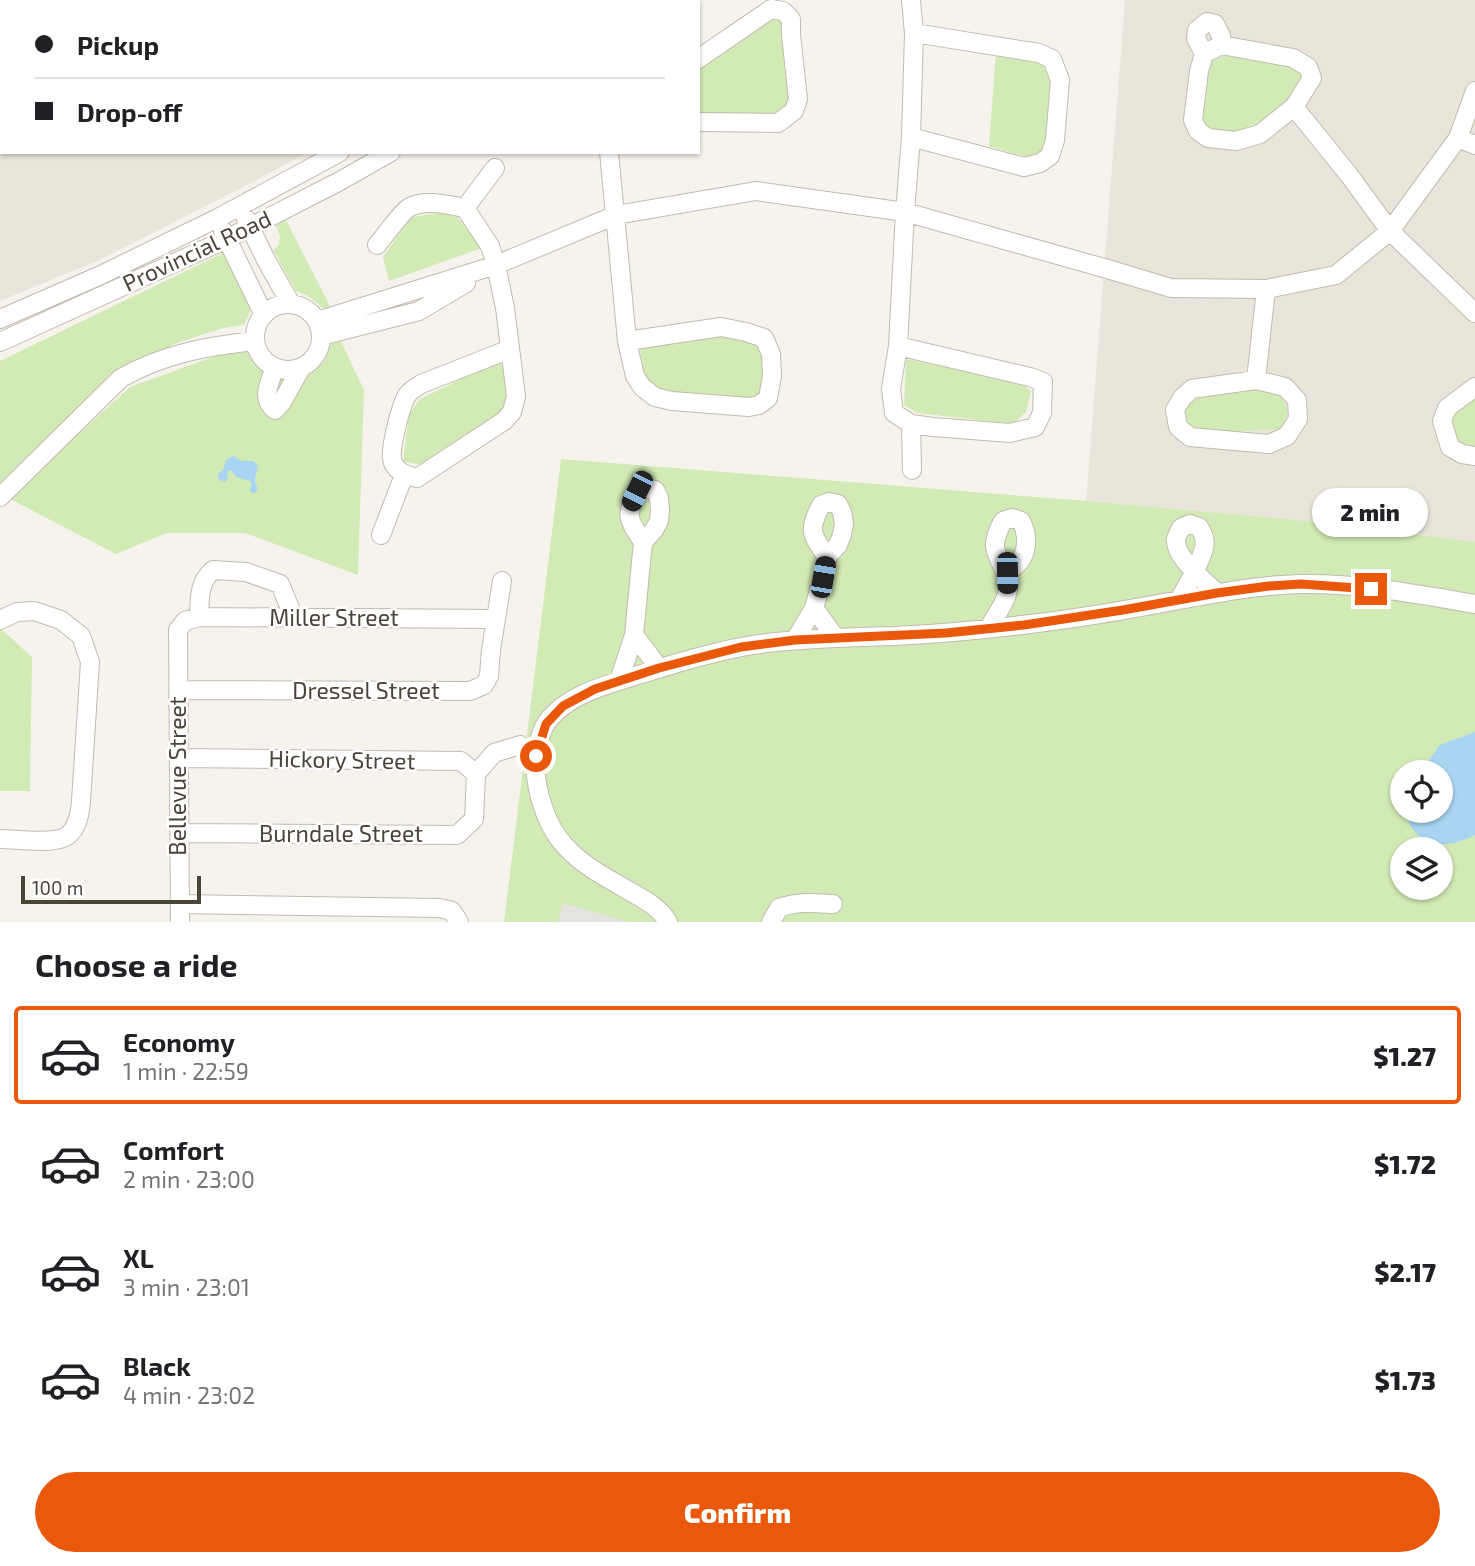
<!DOCTYPE html>
<html lang="en">
<head>
<meta charset="utf-8">
<style>
	:root { --surface:#fff; --page:#f6f6f6; --text:#202124; --muted:#757577; --line:#e0e0e0; --accent:#ea580c }
	body { margin:0; font-family:"Exo 2",sans-serif; background:var(--page); color:var(--text); height:100vh; display:flex; flex-direction:column; font-size:26px; white-space:nowrap }
	* { box-sizing:border-box; margin:0 }
	p { font-size:23px; color:var(--muted) }
	.icon { flex:none; width:38px; height:38px; fill:none; stroke:currentColor; stroke-width:2; stroke-linecap:round; stroke-linejoin:round }
	.map { position:relative; height:922px; overflow:hidden }
	.drawer { display:flex; flex-direction:column; background:var(--surface); flex:1 }
	.drawer>* { flex:none }
	.banner { position:absolute; left:0px; top:0px; width:700px; height:154px; box-shadow:0 2px 5px #0004; display:grid; align-content:center; height:154px; padding:0 35px; background:var(--surface) }
	.tools { position:absolute; left:1390px; top:760px; display:grid; gap:14px }
	.tools a { display:grid; place-items:center; width:63px; height:63px; border-radius:50%; background:var(--surface); box-shadow:0 2px 5px #0004; font-size:35px }
	.scale { position:absolute; left:21px; bottom:18px; width:180px; box-sizing:border-box; padding-left:7px; border:4px solid #4b4439; border-top:0; font-size:19px; line-height:24px; white-space:nowrap; color:#4b4439; -webkit-text-stroke:5px #fff; paint-order:stroke }
	.end { position:absolute; width:32px; height:32px; margin:-16px; border:9px solid #ea580c; background:#fff; box-shadow:0 0 0 4px #fff }
	.from { border-radius:50% }
	.bubble { position:absolute; height:49px; border-radius:24px; background:var(--surface); box-shadow:0 2px 5px #0004; font-size:23px; font-weight:800; line-height:49px; text-align:center }
	.car { position:absolute; width:21px; height:42px; margin:-21px -10px; border-radius:9px; box-shadow:0 0 5px 2px #0007; background:linear-gradient(#222 24%,#8ab4d8 0 40%,#222 0 76%,#8ab4d8 0 86%,#222 0) }
	.banner b { display:flex; align-items:center; gap:24px; height:66px; font-size:26px }
	.banner b+b { border-top:2px solid var(--line) }
	.banner i { width:18px; height:18px; background:var(--text) }
	ul { padding:0; list-style:none }
	li { display:flex; align-items:center; gap:21px; height:98px; margin:0 14px 10px; padding:0 21px; border:4px solid transparent; border-radius:7px }
	li div { flex:1 }
	li b { display:block; font-size:26px }
	li em { font-style:normal; font-weight:800 }
	li.current { border-color:var(--accent) }
	li>.icon { width:63px; height:63px; stroke-width:1.5 }
	h2 { padding:0 35px; font-size:32px; line-height:84px }
	.action { display:flex; gap:14px; margin-top:auto; padding:14px 35px }
	.action a { flex:1; height:80px; border-radius:42px; background:var(--accent); color:#fff; font-size:28px; font-weight:800; line-height:80px; text-align:center }
	.map>svg:first-child { display:block }
	.residential { fill:#eae5da }
	.green { fill:#d2eab5; fill-rule:evenodd }
	.parking { fill:#e5e3e0 }
	.water { fill:#a9d4f2 }
	.lines { fill:none; stroke-linecap:round; stroke-linejoin:round }
	.minor-casing { stroke:#c2bbae; stroke-width:20 }
	.minor { stroke:#fff; stroke-width:18 }
	.route { stroke:#ea580c; stroke-width:9 }
	.labels { text-anchor:middle; stroke-width:5; stroke-linejoin:round; paint-order:stroke }
	.street-label { font-size:23px; fill:#4b4439; stroke:#fff }
</style>
</head>
<body>
<div class="map">
<svg width="1475" height="922" viewBox="0 0 1475 922">
	<rect width="100%" height="100%" fill="#f6f3ec"/>
	<!-- residential -->
	<path class="residential" d="M0,0H576L573,2H2V152H308L253,182L97,261L0,301Z
		M1125,0H1475V542L1297,520L1086,501Z"/>
	<!-- green -->
	<path class="green" d="M769,16L782,19L791,99L780,113L698,115V68Z
		M996,52L1044,63L1052,77L1049,141L1043,154C1024,160 1007,151 989,146Z
		M1225,55L1301,68L1303,81L1291,101L1259,128L1234,134L1212,132L1204,127L1200,119L1211,62Z
		M438,213L456,215L482,248L389,281L383,257L411,217Z
		M286,220L331,308L324,309L308,296L296,291L273,250L279,245L280,236L276,226Z
		M227,251L251,310L244,325L223,328L177,343L136,364L110,374L2,492L0,491V361Z
		M722,333L758,341L770,373L760,396L748,403L661,392L643,374L640,348Z
		M338,335L364,390L358,575L245,533H167L116,554L8,498L130,387L227,352L250,348L254,359L264,368L281,373L301,375L324,362L333,339Z
		M906,359L1021,383L1031,391L1026,412L1013,424L917,413L904,405Z
		M500,360L510,393L499,418L421,465L403,461L409,414L420,399Z
		M1252,388L1277,393C1290,408 1289,411 1282,429L1196,433L1186,425L1185,405L1196,396Z
		M1475,398V449L1455,442L1449,422L1452,416Z
		M561,459L1086,501L1297,520L1475,542V922H504ZM1402,772H1440V810H1402ZM1402,849H1440V887H1402Z
		M1,629L32,657L30,791H0V630Z"/>
	<!-- parking -->
	<path class="parking" d="M563,903L628,922H558Z"/>
	<!-- water -->
	<path class="water" d="M233,456L242,461H253C262,468 255,471 255,481C255,482 257,488 258,489L255,493H251L250,489L252,485L250,481L236,477L231,470L227,472L228,478L225,482L218,479V474L223,470L226,460Z
		M1475,732V835C1445,851 1414,847 1404,810H1440V772H1420L1440,745Z"/>
	<g class="lines">
		<!-- minor casing -->
		<g class="minor-casing">
			<path id="minor" d="M599,2L602,0
				M646,2L649,0
				M1221,45L1293,58L1308,67L1312,78L1294,107L1260,134L1236,141L1208,138L1198,131L1193,120L1199,71L1204,54Z
				M1204,54L1196,38L1197,30L1207,22L1215,24L1221,36V45
				M698,59L771,9L783,11L791,19V35L798,99L794,111L778,123L698,122
				M1294,107L1349,175L1390,231L1475,313
				M911,137L1024,167L1040,163L1050,156L1055,140L1060,80L1052,59L1039,53L914,33
				M1458,138L1475,145
				M609,152L627,341L635,376L642,387L655,397L672,401L749,407L759,405L768,398L772,376L771,354L764,338L746,332L721,327L627,341
				M465,208L495,168
				M246,219L266,260L291,304
				M223,231L264,315
				M377,245C384,237 402,211 410,207C426,199 448,205 465,208L490,246L496,265L505,308L516,396L512,412L504,421L417,478C406,475 394,471 392,459C390,448 401,403 408,394C411,390 417,387 421,384L510,349
				M255 337a33 33 0 1 1 66 0a33 33 0 1 1-66 0Z
				M0,319L101,275L218,218L340,152
				M317,321L496,265L616,215L756,191L905,212L1104,268L1171,288L1266,289L1336,275L1390,231L1458,138L1475,91
				M321,336L419,311L466,283
				M0,342L227,239L340,181L391,152
				M898,346L1030,377L1043,382L1042,413L1035,427L1010,433L933,427L911,424L894,413L891,389L898,346L905,212L911,137L914,33L911,0
				M275,367C270,383 260,398 275,410L282,402L301,368
				M1256,380L1285,387L1297,400L1298,419L1287,436L1269,444L1190,437L1178,427L1175,410L1182,398L1192,389Z
				M1256,380L1266,289
				M1475,387L1447,408L1442,421L1450,447L1462,454L1475,456
				M911,424L912,470
				M0,497L121,378C164,354 207,346 255,341
				M381,535L404,475
				M1179,600C1187,585 1200,565 1204,548C1206,541 1203,533 1199,527L1190,524L1181,528C1179,532 1177,535 1176,539C1174,557 1205,581 1217,593
				M814,608L835,637
				M199,617C200,599 198,583 213,570L246,572L280,584L294,618
				M0,620L17,612L34,611L61,620L81,636L90,662L81,801C80,813 78,828 67,836C54,845 16,839 0,839
				M989,628C994,618 1004,605 1007,594C1012,574 998,564 995,547C994,538 999,529 1003,521L1012,518L1021,521C1027,532 1029,549 1020,561C1017,565 1011,569 1007,573
				M178,630L185,621L199,617L495,619
				M178,630L180,922
				M634,635L643,542L654,530L659,521L660,510L659,498L655,490L646,488L637,491C625,516 628,520 643,542
				M795,640L814,608L823,577L827,557L838,545L842,535L844,524L842,512L838,504L829,502L821,505C808,531 811,534 827,557
				M619,681L634,635L659,668
				M178,690L470,691L484,685L489,676L491,650L502,581
				M179,758L461,761L476,774L474,819L457,835L180,833
				M476,774L494,753L520,745
				M180,904L440,908L452,911L459,922
				M668,922C659,906 641,898 626,889C605,877 582,865 566,847C546,827 533,785 536,757C537,747 541,730 547,722C566,696 602,686 632,677C673,664 724,648 767,643C810,638 852,637 895,636C938,634 980,630 1022,625C1075,619 1127,610 1179,600C1219,593 1259,585 1300,584C1358,583 1417,594 1475,604
				M771,922L779,908C797,901 814,903 833,904"/>
		</g>
		<!-- minor -->
		<use href="#minor" class="minor"/>
	</g>
	<g class="lines">
		<!-- route -->
		<path class="route" d="M536,756L546,724L563,706L595,689L659,668L741,647L795,640L946,633L1024,625L1123,610L1217,593L1269,586L1301,584L1371,589"/>
	</g>
	<g class="labels">
		<!-- street labels -->
		<g class="street-label">
			<text transform="translate(197 251) rotate(-25)" y="8">Provincial Road</text>
			<text x="334" y="626">Miller Street</text>
			<text x="366" y="699">Dressel Street</text>
			<text transform="translate(342 760) rotate(1)" y="8">Hickory Street</text>
			<text transform="translate(178 776) rotate(-90)" y="8">Bellevue Street</text>
			<text x="341" y="842">Burndale Street</text>
		</g>
	</g>
</svg>
<div class="tools">
<a><svg class="icon" aria-label="locate" viewBox="0 0 24 24"><circle cx="12" cy="12" r="6"/><path d="M12 2v4M12 18v4M2 12h4M18 12h4"/></svg></a>
<a><svg class="icon" aria-label="layers" viewBox="0 0 24 24"><path d="M12 4l9 5-9 5-9-5zM3 14l9 5 9-5"/></svg></a>
</div>
<div class="scale">100 m</div>
<i class="end from" style="left:536px;top:756px"></i>
<i class="end" style="left:1371px;top:589px"></i>
<div class="bubble" style="left:1312px;top:488px;width:116px">2 min</div>
<i class="car" style="left:637px;top:491px;rotate:206deg"></i>
<i class="car" style="left:1007px;top:573px;rotate:179deg"></i>
<i class="car" style="left:823px;top:577px;rotate:10deg"></i>
<div class="banner">
<b><i class="from"></i>Pickup</b>
<b><i></i>Drop-off</b>
</div>
</div>
<section class="drawer">
<h2>Choose a ride</h2>
<ul>
<li class="current"><svg class="icon" aria-label="car" viewBox="0 0 24 24"><path d="M5 17H2v-5l4-1 3-4h7l3 4 3 1v5h-3M9 17h6M6 11h13"/><circle cx="7" cy="17" r="2"/><circle cx="17" cy="17" r="2"/></svg><div><b>Economy</b><p>1 min · 22:59</p></div><em>$1.27</em></li>
<li><svg class="icon" aria-label="car" viewBox="0 0 24 24"><path d="M5 17H2v-5l4-1 3-4h7l3 4 3 1v5h-3M9 17h6M6 11h13"/><circle cx="7" cy="17" r="2"/><circle cx="17" cy="17" r="2"/></svg><div><b>Comfort</b><p>2 min · 23:00</p></div><em>$1.72</em></li>
<li><svg class="icon" aria-label="car" viewBox="0 0 24 24"><path d="M5 17H2v-5l4-1 3-4h7l3 4 3 1v5h-3M9 17h6M6 11h13"/><circle cx="7" cy="17" r="2"/><circle cx="17" cy="17" r="2"/></svg><div><b>XL</b><p>3 min · 23:01</p></div><em>$2.17</em></li>
<li><svg class="icon" aria-label="car" viewBox="0 0 24 24"><path d="M5 17H2v-5l4-1 3-4h7l3 4 3 1v5h-3M9 17h6M6 11h13"/><circle cx="7" cy="17" r="2"/><circle cx="17" cy="17" r="2"/></svg><div><b>Black</b><p>4 min · 23:02</p></div><em>$1.73</em></li>
</ul>
<div class="action"><a>Confirm</a></div>
</section>
</body>
</html>
